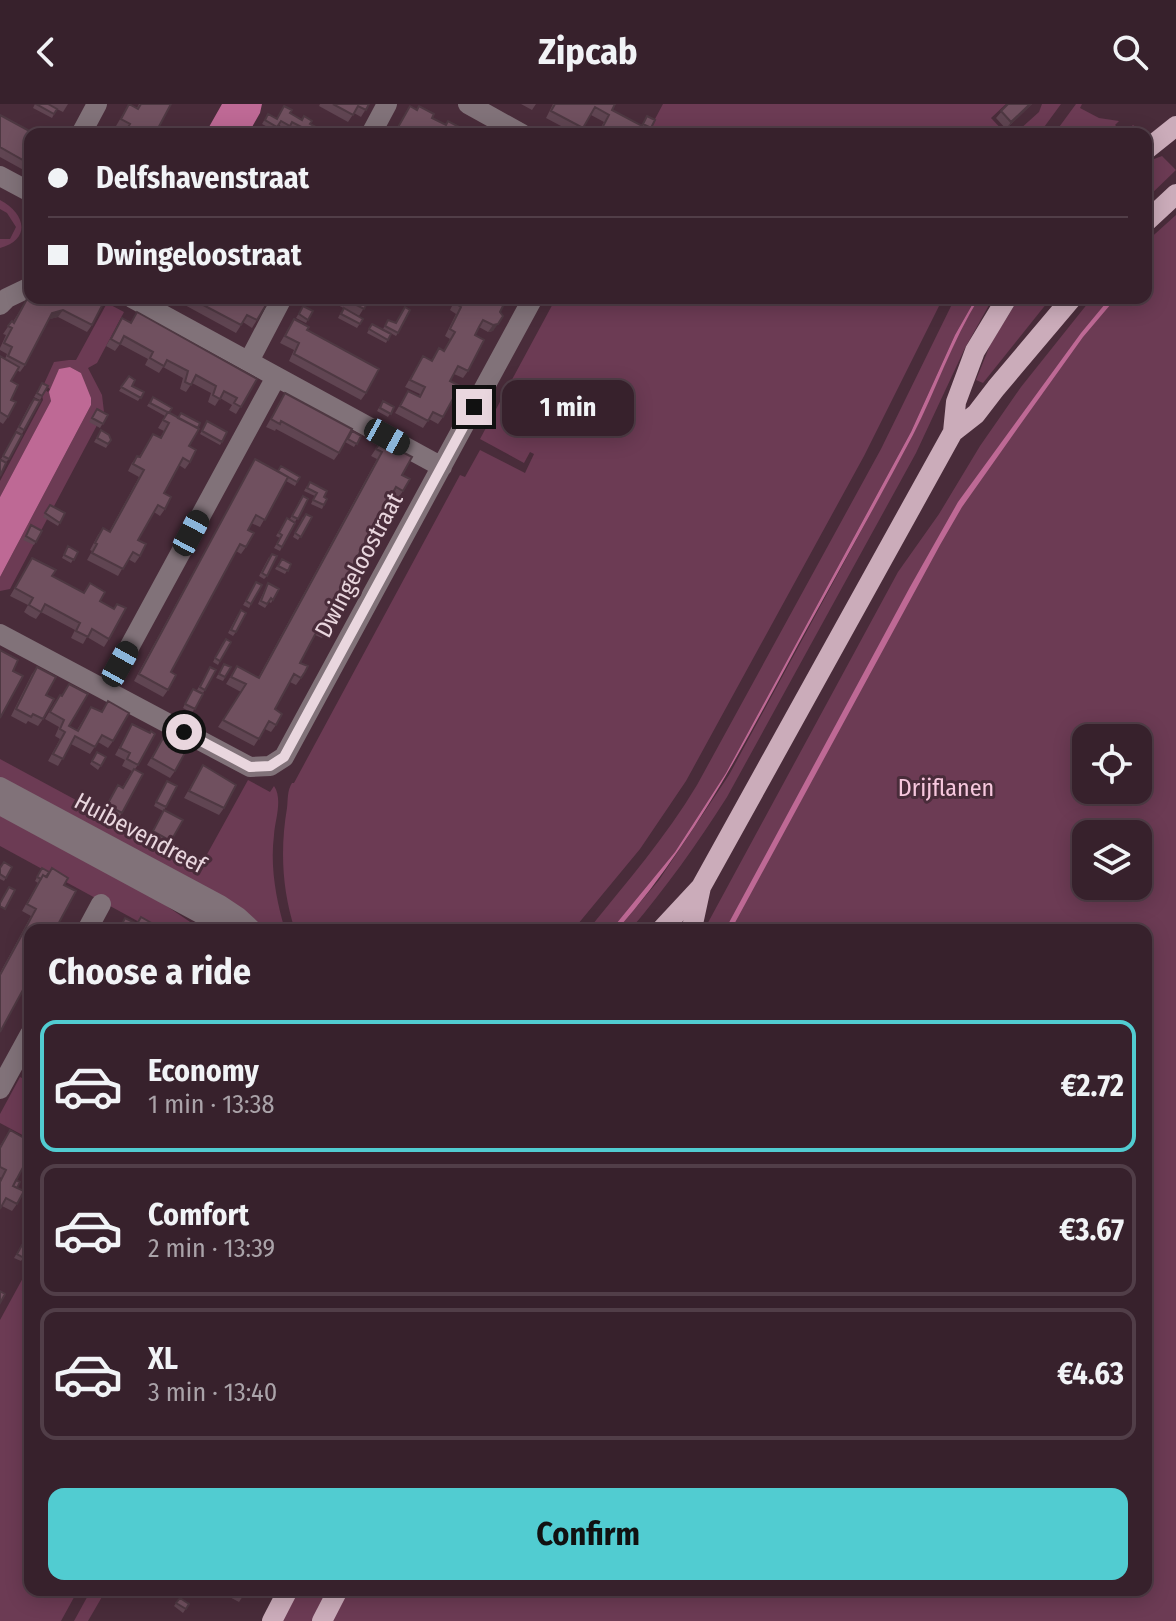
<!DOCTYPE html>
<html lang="en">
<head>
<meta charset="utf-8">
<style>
	:root { --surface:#37212c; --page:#422e38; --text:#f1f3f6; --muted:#aaa3a9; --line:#513e48; --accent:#51ccd1 }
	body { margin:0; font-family:"Fira Sans Condensed",sans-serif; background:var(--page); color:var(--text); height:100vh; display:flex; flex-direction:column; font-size:30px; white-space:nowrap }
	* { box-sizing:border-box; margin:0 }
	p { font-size:26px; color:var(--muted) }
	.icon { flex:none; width:44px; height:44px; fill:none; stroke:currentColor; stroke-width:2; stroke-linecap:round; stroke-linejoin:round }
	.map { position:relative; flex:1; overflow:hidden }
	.side { position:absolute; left:24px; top:820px; width:1128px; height:672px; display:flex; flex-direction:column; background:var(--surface); border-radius:16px; box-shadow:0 4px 20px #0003,0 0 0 2px var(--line) }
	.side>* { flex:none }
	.hud { position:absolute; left:24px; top:24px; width:1128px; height:176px; border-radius:16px; box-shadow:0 4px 20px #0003,0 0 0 2px var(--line); display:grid; align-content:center; height:176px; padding:0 24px; background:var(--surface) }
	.fabs { position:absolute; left:1072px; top:620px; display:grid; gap:16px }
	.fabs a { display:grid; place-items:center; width:80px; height:80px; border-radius:16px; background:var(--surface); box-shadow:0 4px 20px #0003,0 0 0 2px var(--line); font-size:40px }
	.end { position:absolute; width:36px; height:36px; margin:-18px; border:10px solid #e9d6de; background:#111; box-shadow:0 0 0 4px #111 }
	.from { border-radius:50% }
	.bubble { position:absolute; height:56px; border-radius:16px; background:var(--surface); box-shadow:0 4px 20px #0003,0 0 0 2px var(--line); font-size:26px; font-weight:700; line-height:56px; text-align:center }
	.car { position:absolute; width:24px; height:48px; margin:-24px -12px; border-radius:10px; box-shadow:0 0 6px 2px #0007; background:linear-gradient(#222 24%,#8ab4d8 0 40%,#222 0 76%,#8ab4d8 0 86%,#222 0) }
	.hud b { display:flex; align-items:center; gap:28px; height:76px; font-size:30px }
	.hud b+b { border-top:2px solid var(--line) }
	.hud i { width:20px; height:20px; background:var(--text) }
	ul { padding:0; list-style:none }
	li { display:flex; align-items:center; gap:24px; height:132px; margin:0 16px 12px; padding:0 8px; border:4px solid var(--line); border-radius:16px }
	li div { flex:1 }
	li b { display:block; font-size:30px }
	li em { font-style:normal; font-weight:700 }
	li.active { border-color:var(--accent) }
	li>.icon { width:72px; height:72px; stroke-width:1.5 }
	h2 { padding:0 24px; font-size:36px; line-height:96px }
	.cta { display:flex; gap:16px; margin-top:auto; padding:16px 24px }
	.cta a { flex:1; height:92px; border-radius:16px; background:var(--accent); color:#111; font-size:32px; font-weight:700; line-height:92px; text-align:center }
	header { display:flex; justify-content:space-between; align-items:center; height:104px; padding:0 24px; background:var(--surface); font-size:36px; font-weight:700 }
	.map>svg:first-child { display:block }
	.green { fill:#6c3b54; fill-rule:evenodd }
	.water { fill:#be6995 }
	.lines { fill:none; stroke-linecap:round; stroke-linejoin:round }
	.minor { stroke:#817279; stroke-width:20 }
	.major { stroke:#cbacba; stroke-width:20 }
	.wall { fill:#604552 }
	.shaded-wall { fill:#4e3842 }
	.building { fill:#70505f; stroke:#4e3842; stroke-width:2 }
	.route { stroke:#e9d6de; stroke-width:10 }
	.labels { text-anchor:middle; stroke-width:6; stroke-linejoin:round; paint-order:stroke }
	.street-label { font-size:24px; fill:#e9d6de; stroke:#492c3a }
	.park-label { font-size:24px; fill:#f6c7dd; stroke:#492c3a }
</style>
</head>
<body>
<header><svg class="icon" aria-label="back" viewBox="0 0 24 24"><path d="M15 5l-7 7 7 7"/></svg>Zipcab<svg class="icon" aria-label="search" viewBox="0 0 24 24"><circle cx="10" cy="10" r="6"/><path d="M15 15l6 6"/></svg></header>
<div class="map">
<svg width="1176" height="1517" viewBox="0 0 1176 1517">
	<rect width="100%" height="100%" fill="#492c3a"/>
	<!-- green -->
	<path class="green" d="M663,0H1006L991,14L1006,30H647Z
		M1042,0H1061L1039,30H1007L1015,22L1019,26L1039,8Z
		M1076,0H1082L1080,4L1099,14L1119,17L1115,21L1124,29L1133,21L1146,30H1054Z
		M1162,52L1176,66L1146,95V58Z
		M0,96C25,109 32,135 0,144V135H10L16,123L7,109L0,105Z
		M1176,111V1517H329L346,1486H1146V826H704L898,468L939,410L980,342L1021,283L1092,194H1146V138ZM1086,634H1138V686H1086ZM1086,730H1138V782H1086Z
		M556,194H943L864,352L686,677L640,745L573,826H295C282,786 280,745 287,704C288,695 287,687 292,679H294L460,371L465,373L480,346L525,369L534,350L530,348L524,359L480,335Z
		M955,194H976L955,231L911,328L726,669L675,748L611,826H588C626,779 666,733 697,681L881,345Z
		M979,194H993L965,244L916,349L727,693C697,740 666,784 630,826H617L659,776L729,671L913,331L962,222Z
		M1019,194H1051L983,279L976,276L990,241Z
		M107,199L124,208L97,259L88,264L102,291L104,308L10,485L0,487V473L91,301L81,269L70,263C58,274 48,280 51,297L0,393V377L43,296L42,291L45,286L48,288L50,285L44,280L54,258L69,256H76Z
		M0,655L200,763L248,676L270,688L274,682C283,695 275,716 274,731C270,763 276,795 285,826H264L251,812L0,676Z
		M0,708L134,780L202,826H154L0,742Z
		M20,973L30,978V1035L0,1019V1010Z
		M30,1161V1486H78L61,1517H0V1216Z
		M91,1486H106L88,1517H74Z
		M297,1486H329L312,1517H281Z"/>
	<!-- water -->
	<path class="water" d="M222,0H262L260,9L248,30H205Z
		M976,194H979C952,237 936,286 913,331C876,401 837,470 799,539C744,641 694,738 617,826H611L675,748L726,669L911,328L955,231Z
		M1110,194H1116L1083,233L1015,328L962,403L940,441L731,826H725L910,483L958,398L1081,229Z
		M70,263L81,269L91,294V301L0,473V393L51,297L49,288L59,265Z"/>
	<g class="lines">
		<!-- minor -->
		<path class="minor" d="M468,0L522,30
			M81,30L97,0
			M371,30L387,0
			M0,72L30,88
			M132,194L442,363
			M0,201L7,194L30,183
			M249,257L282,194
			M0,530L250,663L270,662L284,653L533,194
			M106,586L276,273
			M0,683L220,801L238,813L252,826
			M0,701L211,815L227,826
			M87,826L101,800
			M0,985L30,930"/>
		<!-- major -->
		<path class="major" d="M1146,46L1176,22
			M1146,118L1176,90
			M953,328L956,298L975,247L1007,194
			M661,826L701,783L953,328L976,310L996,284L1072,194
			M690,826L693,820L701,783
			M272,1517L288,1486
			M322,1517L338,1486"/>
	</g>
	<!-- wall -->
	<path class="wall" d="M35,0H68L63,8L57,5L52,14L33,4Z
		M129,0L137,4L139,0H171L155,30H123L125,27L116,22Z
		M320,0H369L361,13L354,9L348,18L319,2Z
		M521,0H536L532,6Z
		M553,0H615L612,6L648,30H597L604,18L591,11L579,30H576L546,14Z
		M1008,0H1032L1006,25L996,14Z
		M410,2L461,29L463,30H394Z
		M290,9L310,20L329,30H305L290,22L288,26L279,21L275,27L262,20L268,10L276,14Z
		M0,11L30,30L29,69L0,53Z
		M53,194L92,221L87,228L58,213L49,215L25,261L20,268L17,266L11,277V296L8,313L3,320L0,318V252L5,255L7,250L0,246V244L6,231L3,230L12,217L13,218L27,195L36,199Z
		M172,194H258L257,216L252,224L243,218L236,229Z
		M332,194H370L359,212L330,197Z
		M456,194H507L500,208L493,227L488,228L479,223L475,231L468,267L463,274L454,270L450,277L443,313L438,320L429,315L423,324L395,309L408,287L419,292L420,290L405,283L423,252L431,257L439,244L444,247L450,235L445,232L456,210L450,206Z
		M303,202L313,207L306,219L296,214Z
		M137,208L257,275L236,310L229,306L232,301L220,294L215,302L208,298L211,289L192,279L186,288L180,285L183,274L163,263L159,269L145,261L148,255L120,240L115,247L106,242L122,214L131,218Z
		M341,208L363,215L357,224L338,214Z
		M294,215L307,226L366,289L361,296L289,257L294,246L280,239Z
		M388,216L398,229L396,232L383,225Z
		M372,220L391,230L386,239L367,229Z
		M129,272L132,282L144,288L138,297L119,287Z
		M42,279L48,282L40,296L34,293Z
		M285,289L339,349L334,356L276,325L275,327L266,323Z
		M153,293L169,309L189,342L190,358L185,365L179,361L164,389L165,405L160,412L154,408L138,436L140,452L135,459L128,455L118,472L87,456L92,447L90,446L98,431L103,424L109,428L139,373L128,367L132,359L137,352L139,353L153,330L160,334L164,327L158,324L165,312L147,302Z
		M383,297L394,303L388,313L377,307Z
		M31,298L24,326L22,330L16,327Z
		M97,305L108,311L100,324L89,318Z
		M207,317L222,338L220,341L200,330Z
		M101,326L111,336L106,344L94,338Z
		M352,327L361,332L354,343L345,338Z
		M14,332L9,355L6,358L1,355Z
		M381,337L402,371L403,387L398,394L392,390L377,418L381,428L373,441L366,437L351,465L352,480L347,488L341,484L326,512L327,527L322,534L315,531L300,559L301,574L296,581L290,578L275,605L276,621L271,628L265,625L254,642L218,623L241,588L226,580L237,562L258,574L377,355L371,352Z
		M255,355L278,367L300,373L295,382L286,377L260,423L251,419L248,426L246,443L241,450L236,447L171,568L168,586L163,593L134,577Z
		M307,382L327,395L322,405L311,400L315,392L304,387Z
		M308,395L295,418L290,415L300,396Z
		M50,401L65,409L58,422L43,413Z
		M303,413H312L298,436L293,433Z
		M287,414L282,443L280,447L274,444L280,434L276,432Z
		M31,421L42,427L34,441L23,436Z
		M68,442L78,448L71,459L62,454Z
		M269,453L267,472L264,475L259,472Z
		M32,454L52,472L83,489L90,479L100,497L114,505L117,500L109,535L104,543L87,533L83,540L71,534L75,526L41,508L36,515L30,512L24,508L28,501L10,492Z
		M282,455L291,460L285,470L275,465Z
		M268,479L279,485L271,499L269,498L265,504L258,500Z
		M254,482L251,500L249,504L243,501Z
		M238,510L236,528L233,532L228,529Z
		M223,538L220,557L218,561L213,558Z
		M224,560L231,563L223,577L216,574Z
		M37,563L46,591L43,615L38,622L28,617L26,620L11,612L32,570Z
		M208,567L205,586L203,589L197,586Z
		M69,580V622L77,626L91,603L101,608L108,597L113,637L108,644L98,638L90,650L71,640L58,662L48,657L60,635L55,632L59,623L45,615L55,598L60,591L61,592Z
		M191,588L203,590L192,609L183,604Z
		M132,620L138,661L135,665L122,709L117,716L102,708L118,681L122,684L132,667L122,662L125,656L115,651Z
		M163,634L175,667L170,674L147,661Z
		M97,648L106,653L98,666L90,660Z
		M203,661L224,704L219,711L184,694Z
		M165,680L166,703L163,707L154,702Z
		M164,706L171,737L166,744L148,735Z
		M0,763H12L4,777L0,775Z
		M42,764L49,768L0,928V869L31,812L22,807L38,779L35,777Z
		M29,1025L30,1026V1068L22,1064L16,1076L17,1100L12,1107L2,1102L0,1105V1076L1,1074L0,1073V1042L10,1026L23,1034Z
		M22,1141L29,1145L21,1157L14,1154Z
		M216,1486H247L239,1498Z
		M180,1494L189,1500L183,1509L174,1502Z"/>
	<!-- shaded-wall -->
	<path class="shaded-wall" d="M1030,0H1032L1006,25L1011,18Z
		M63,206L58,213L47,216L52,209Z
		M498,220L493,227L488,228L493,221Z"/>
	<!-- building -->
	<path class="building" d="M36,0H48L57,5L54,10Z
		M129,0L138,5L141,0H171L155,30H131L126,27L130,20L121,15Z
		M333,0H369L366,6L358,2L353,11Z
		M555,0H615L612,6L642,22L643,20L651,24L648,30H599L609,11L595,3L583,24L551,7Z
		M1008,0H1030L1011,18L1001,7Z
		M284,2L292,6L290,9L302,16L304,12L312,17L310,20L329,30H315L292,18L290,22L281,17L277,23L265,16L268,10L277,15Z
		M410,2L417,6L419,2L434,10L432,14L446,21L448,17L463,25L461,29L463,30H406L397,25Z
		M0,11L35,30H30V60L0,43Z
		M647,12L655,16L651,24L643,20L642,22Z
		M53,194H106L92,221L63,206L52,209L25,261L8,252L12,243L4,239L12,224L8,222L12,217L14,219L27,195L36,199Z
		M190,194H258L257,196L266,201L257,216L247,211L241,221Z
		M343,194H370L364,205Z
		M457,194H507L500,208L503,212L498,220L493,221L483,216L479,223L475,231L484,236L468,267L458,262L450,277L460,282L443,313L433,308L428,317L400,302L408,287L420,293L425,283L410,276L423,252L432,257L439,244L444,247L455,228L450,225L461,203L455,199Z
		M303,202L313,207L308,216L299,210Z
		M405,203L410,206L398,229L385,222L388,216L396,219Z
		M344,204L363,215L360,220L341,210Z
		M137,208L257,275L241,303L234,299L237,294L224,287L220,295L213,291L216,282L196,271L191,281L185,278L188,267L167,256L164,262L150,254L153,248L124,232L120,240L111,235L122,214L131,219Z
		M294,215L309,223L307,226L379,265L366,289L294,250L299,239L285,232Z
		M372,220L391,230L388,236L369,225Z
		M0,252L19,263L11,277L18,281L11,296L16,298L8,313L0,308Z
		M129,272L135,276L132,282L144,288L141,294L121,283Z
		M42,279L48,282L42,292L37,289Z
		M285,289L352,325L339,349L281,317L280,320L271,315Z
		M153,293L172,304L169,309L150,299Z
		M34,295L40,297L24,326L19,323Z
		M383,297L394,303L391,310L380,304Z
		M97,305L108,311L103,320L92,314Z
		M168,308L199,325L189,342L196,346L190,358L183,354L164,389L171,393L165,405L158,401L138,436L146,440L140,452L133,448L123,465L92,449L97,440L95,439L103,424L110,428L144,366L133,360L137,352L140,353L153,330L161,334L169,319L163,316Z
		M181,309L200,319L198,324L178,314Z
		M207,317L227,328L222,338L202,327Z
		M101,326L109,331L111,336L108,340L97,334Z
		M352,327L361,332L357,340L348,335Z
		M16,328L22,331L9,355L3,352Z
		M381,337L412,353L402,371L410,375L403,387L396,383L377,418L384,422L378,434L370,429L351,465L359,469L356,474L352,480L345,477L326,512L333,516L330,522L327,527L319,523L300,559L308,562L305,568L301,574L294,570L275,605L282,610L276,621L269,617L259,635L223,616L246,580L231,573L237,562L259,574L382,348L376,345Z
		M255,355L288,373L265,416L256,411L248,426L254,429L246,443L240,440L171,568L176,571L168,586L139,570Z
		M1,356L6,359L0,372V358Z
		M281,362L300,373L297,378L278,367Z
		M310,378L327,387L324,393L327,395L324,401L313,396L317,389L307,384Z
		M303,392L308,395L298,415L292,412Z
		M50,401L65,409L60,419L45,409Z
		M306,410L312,413L301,433L295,429Z
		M287,414L295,419L282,443L277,440L282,431L279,429Z
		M31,421L42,427L36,438L26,432Z
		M68,442L78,448L74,456L64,451Z
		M272,450L277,452L267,472L262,469Z
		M32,454L56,466L52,472L84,489L90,479L105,488L100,497L114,505L117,500L126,504L109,535L92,525L88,533L76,527L80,519L45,500L41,508L29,501L33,494L15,484Z
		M282,455L291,460L288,467L278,462Z
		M256,478L262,481L251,500L246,497Z
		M268,479L279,485L273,496L271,494L267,500L261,497Z
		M241,506L246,509L236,528L231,526Z
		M226,535L231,538L220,557L215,554Z
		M0,546L18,556L13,567L23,572L0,614Z
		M224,560L231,563L225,573L219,570Z
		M37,563L56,573L46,591L54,595L43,615L33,610L31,613L16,605Z
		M210,563L216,566L205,586L200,583Z
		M69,580L88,590L69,622L78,627L91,603L102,608L108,597L129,609L113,637L102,631L95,643L75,632L63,655L53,650L65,628L60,625L64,616L50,608L60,591L62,592Z
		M193,585L203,590L195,605L185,600Z
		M132,620L150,629L151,627L155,630L138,661L127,655L130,649L120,644Z
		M163,634L186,647L175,667L152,654Z
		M97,648L106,653L101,662L92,657Z
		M203,661L236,681L224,704L189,687Z
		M134,665L143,670L122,709L107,701L118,681L123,684Z
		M167,677L177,682L166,703L156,698Z
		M164,706L183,716L171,737L153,727Z
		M4,758L12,763L6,774L0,770V764Z
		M42,764L49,768L46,773L43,771L41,775L37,773Z
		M52,764L68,774L64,781L76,787L55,826H30V873L0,928V871L36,805L27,800L43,771L47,773Z
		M9,783L15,786L5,805L0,802V799Z
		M141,813L162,825V826H119L125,814L137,820Z
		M29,1025L30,1026V1058L27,1056L13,1082L24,1087L17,1100L6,1094L0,1105V1078L6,1066L0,1063V1044L10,1026L24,1034Z
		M16,1076L20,1078L17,1084L13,1082Z
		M22,1141L29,1145L24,1154L17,1150Z
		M0,1187L5,1190L0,1199Z
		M180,1494L189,1500L186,1505L176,1499Z"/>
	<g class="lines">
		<!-- route -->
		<path class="route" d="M184,628L250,663L270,662L284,653L474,303"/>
	</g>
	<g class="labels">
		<!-- street labels -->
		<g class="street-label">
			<text transform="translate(359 461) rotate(-62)" y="8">Dwingeloostraat</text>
			<text transform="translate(140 729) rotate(28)" y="8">Huibevendreef</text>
		</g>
		<!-- park labels -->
		<g class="park-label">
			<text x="946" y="692">Drijflanen</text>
		</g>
	</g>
</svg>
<div class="fabs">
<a><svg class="icon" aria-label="locate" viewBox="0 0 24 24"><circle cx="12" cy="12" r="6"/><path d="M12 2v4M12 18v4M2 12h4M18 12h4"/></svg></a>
<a><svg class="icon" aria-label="layers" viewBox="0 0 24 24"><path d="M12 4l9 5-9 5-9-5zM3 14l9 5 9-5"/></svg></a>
</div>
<i class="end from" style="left:184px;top:628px"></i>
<i class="end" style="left:474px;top:303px"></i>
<div class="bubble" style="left:502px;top:276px;width:132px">1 min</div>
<i class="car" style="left:387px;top:333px;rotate:119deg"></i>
<i class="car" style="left:191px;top:429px;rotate:28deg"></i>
<i class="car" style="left:120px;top:560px;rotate:29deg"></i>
<div class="hud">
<b><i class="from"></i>Delfshavenstraat</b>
<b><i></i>Dwingeloostraat</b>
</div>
<section class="side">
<h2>Choose a ride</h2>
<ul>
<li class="active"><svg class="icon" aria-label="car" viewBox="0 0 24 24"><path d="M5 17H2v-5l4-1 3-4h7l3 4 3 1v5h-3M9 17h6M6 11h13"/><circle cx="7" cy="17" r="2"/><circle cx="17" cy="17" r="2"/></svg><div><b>Economy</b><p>1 min · 13:38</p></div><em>€2.72</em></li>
<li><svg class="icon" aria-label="car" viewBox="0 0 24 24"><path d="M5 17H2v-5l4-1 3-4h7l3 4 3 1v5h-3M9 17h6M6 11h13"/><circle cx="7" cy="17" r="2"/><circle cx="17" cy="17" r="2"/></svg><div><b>Comfort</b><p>2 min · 13:39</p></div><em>€3.67</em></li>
<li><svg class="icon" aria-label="car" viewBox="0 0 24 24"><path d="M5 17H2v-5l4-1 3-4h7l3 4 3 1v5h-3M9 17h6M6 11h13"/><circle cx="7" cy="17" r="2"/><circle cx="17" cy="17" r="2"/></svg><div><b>XL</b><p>3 min · 13:40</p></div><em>€4.63</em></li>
</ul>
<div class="cta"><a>Confirm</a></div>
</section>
</div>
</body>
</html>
